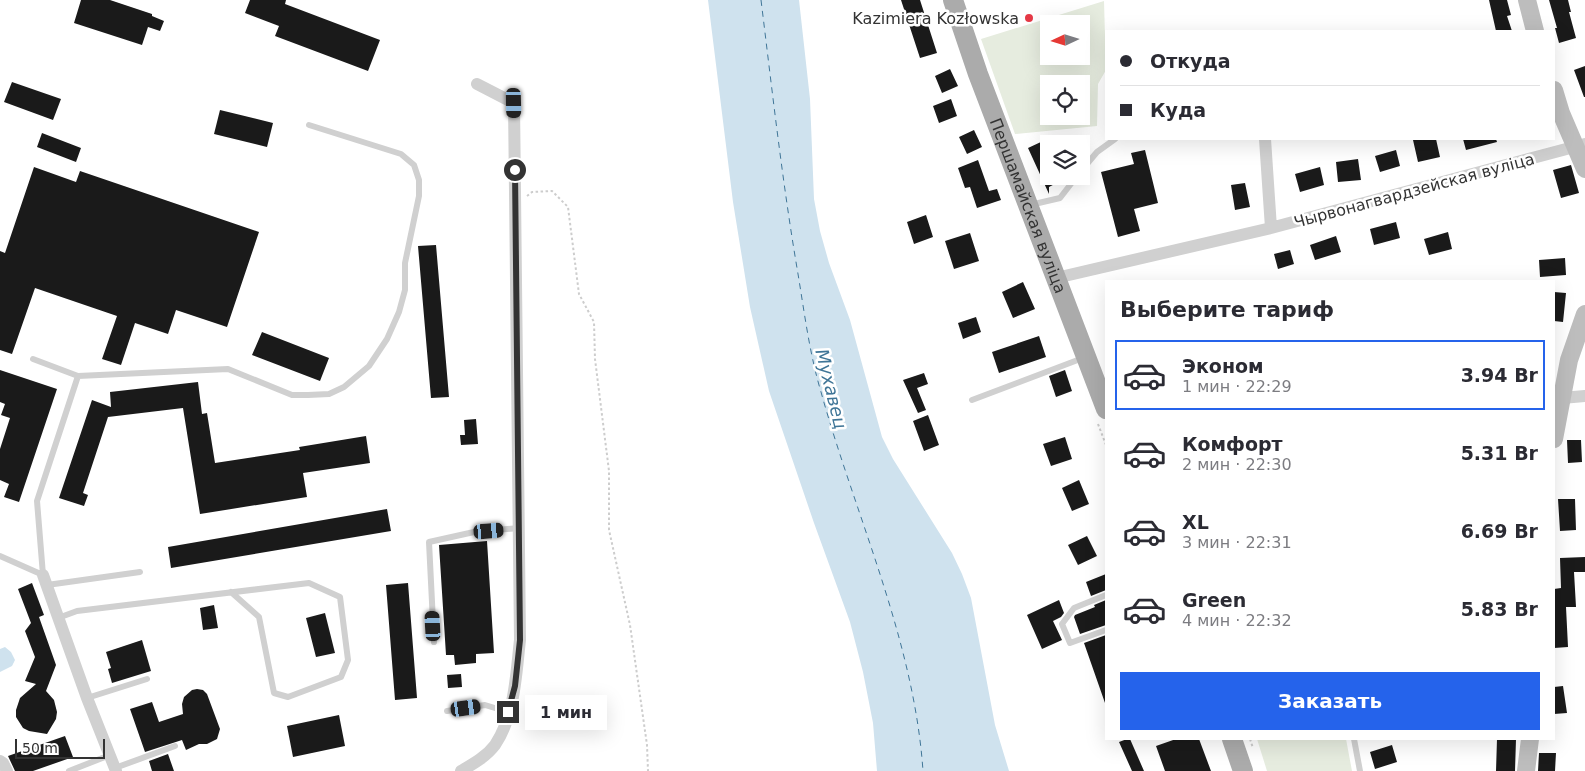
<!DOCTYPE html>
<html lang="ru">
<head>
<meta charset="utf-8">
<style>
	:root { --surface:#fff; --page:#f2f2f3; --text:#2b2b33; --muted:#7c7c81; --line:#e1e1e2; --accent:#2563eb }
	body { margin:0; font-family:"DejaVu Sans",sans-serif; background:var(--page); color:var(--text); height:100vh; display:flex; flex-direction:column; font-size:19px; white-space:nowrap }
	* { box-sizing:border-box; margin:0 }
	p { font-size:16px; color:var(--muted) }
	.icon { flex:none; width:28px; height:28px; fill:none; stroke:currentColor; stroke-width:2; stroke-linecap:round; stroke-linejoin:round }
	.map { position:relative; flex:1; overflow:hidden }
	.details { position:absolute; left:1105px; top:280px; width:450px; height:460px; display:flex; flex-direction:column; background:var(--surface); border-radius:0px; box-shadow:0 5px 20px #0002 }
	.details>* { flex:none }
	.guide { position:absolute; left:1105px; top:30px; width:450px; height:110px; border-radius:0px; box-shadow:0 5px 20px #0002; display:grid; align-content:center; height:110px; padding:0 15px; background:var(--surface) }
	.needle { width:32px; rotate:266deg }
	.buttons { position:absolute; left:1040px; top:15px; display:grid; gap:10px }
	.buttons a { display:grid; place-items:center; width:50px; height:50px; border-radius:0px; background:var(--surface); box-shadow:0 5px 20px #0002; font-size:25px }
	.scale { position:absolute; left:15px; bottom:12px; width:90px; box-sizing:border-box; padding-left:5px; border:2px solid #333; border-top:0; font-size:14px; line-height:18px; white-space:nowrap; color:#333; -webkit-text-stroke:4px #fff; paint-order:stroke }
	.end { position:absolute; width:22px; height:22px; margin:-11px; border:6px solid #333; background:#fff; box-shadow:0 0 0 2px #fff }
	.from { border-radius:50% }
	.bubble { position:absolute; height:35px; border-radius:0px; background:var(--surface); box-shadow:0 5px 20px #0002; font-size:16px; font-weight:700; line-height:35px; text-align:center }
	.car { position:absolute; width:15px; height:30px; margin:-15px -8px; border-radius:6px; box-shadow:0 0 4px 1px #0007; background:linear-gradient(#222 24%,#8ab4d8 0 40%,#222 0 76%,#8ab4d8 0 86%,#222 0) }
	.guide b { display:flex; align-items:center; gap:18px; height:48px; font-size:19px }
	.guide b+b { border-top:1px solid var(--line) }
	.guide i { width:12px; height:12px; background:var(--text) }
	ul { padding:0; list-style:none }
	li { display:flex; align-items:center; gap:15px; height:70px; margin:0 10px 8px; padding:0 5px; border:2px solid transparent; border-radius:0px }
	li div { flex:1 }
	li b { display:block; font-size:19px }
	li em { font-style:normal; font-weight:700 }
	li.current { border-color:var(--accent) }
	li>.icon { width:45px; height:45px; stroke-width:1.5 }
	h2 { padding:0 15px; font-size:22px; line-height:60px }
	.cta { display:flex; gap:10px; margin-top:auto; padding:10px 15px }
	.cta a { flex:1; height:58px; border-radius:0px; background:var(--accent); color:#fff; font-size:20px; font-weight:700; line-height:58px; text-align:center }
	.map>svg:first-child { display:block }
	.green { fill:#e6ecdf; fill-rule:evenodd }
	.water { fill:#cfe2ee }
	.lines { fill:none; stroke-linecap:round; stroke-linejoin:round }
	.ferry { stroke:#3f7597; stroke-width:1; stroke-dasharray:6 5; stroke-linecap:butt }
	.building { fill:#1a1a1a }
	.path { stroke:#cdcdcd; stroke-width:2; stroke-dasharray:2.5 2.5; stroke-linecap:butt }
	.lane { stroke:#d0d0d0; stroke-width:6 }
	.street { stroke:#d0d0d0; stroke-width:12 }
	.secondary { stroke:#bdbdbd; stroke-width:18 }
	.primary { stroke:#ababab; stroke-width:20 }
	.route { stroke:#333; stroke-width:6 }
	.poi-dot { fill:#e63946; stroke:#fff; stroke-width:2 }
	.labels { text-anchor:middle; stroke-width:5; stroke-linejoin:round; paint-order:stroke }
	.poi-label { font-size:16px; fill:#333; stroke:#fff; text-anchor:end }
	.street-label { font-size:16px; fill:#333; stroke:#fff }
	.water-label { font-size:18px; font-style:italic; fill:#3f7597; stroke:#fff }
</style>
</head>
<body>
<div class="map">
<svg width="1585" height="771" viewBox="0 0 1585 771">
	<rect width="100%" height="100%" fill="#fff"/>
	<!-- green -->
	<path class="green" d="M1104,1L1106,70L1098,84L1097,126L1015,134L981,39ZM1049,24H1081V56H1049ZM1049,84H1081V116H1049Z
		M1257,739H1346L1352,771H1267Z"/>
	<!-- water -->
	<path class="water" d="M708,0H799L810,99L814,199L820,231L829,263L850,320L882,437L893,459L952,553L962,574L971,598L995,725L1009,771H877L873,723L863,672L850,622L814,523L769,391L750,307L733,202Z
		M5,647L11,652L15,660L12,666L0,672V649Z"/>
	<g class="lines">
		<!-- ferry -->
		<path class="ferry" d="M761,0C772,89 782,179 797,268C804,309 809,352 821,392C856,518 914,640 923,771"/>
	</g>
	<!-- building -->
	<path class="building" d="M81,0H110L152,14V16L164,21L160,31L148,27L142,45L74,23Z
		M250,0H286L285,4L380,40L368,71L275,36L279,26L245,13Z
		M901,0H920L937,53L920,58Z
		M1489,0H1507L1511,15L1507,16L1512,31H1496Z
		M1549,0H1568L1571,12H1569L1576,38L1559,43L1555,28H1557Z
		M1585,66V97H1584L1574,70Z
		M950,69L958,86L942,93L935,76Z
		M12,82L61,99L53,120L4,102Z
		M951,99L957,116L939,123L933,106Z
		M220,110L273,123L267,147L214,134Z
		M974,130L982,147L967,154L959,137Z
		M42,133L81,148L76,162L37,147Z
		M1420,139H1436L1440,157L1418,162L1413,140Z
		M1463,139H1496L1497,142L1466,150Z
		M1043,141L1049,153V176H1070L1049,187V194L1028,148Z
		M1145,150L1158,203L1134,209L1140,231L1118,237L1101,172L1134,164L1131,153Z
		M1396,150L1400,166L1380,172L1375,156Z
		M1358,159L1361,180L1338,182L1336,162Z
		M978,160L989,191L997,189L1001,200L977,208L970,187L965,188L958,168Z
		M1571,165L1579,193L1561,198L1553,170Z
		M34,167L76,182L80,171L259,232L227,327L176,310L168,334L135,323L121,365L102,359L117,316L35,288L12,354L0,350V251L5,253Z
		M1320,167L1324,185L1300,192L1295,174Z
		M1245,183L1250,207L1235,210L1231,185Z
		M926,215L933,237L914,244L907,222Z
		M1396,222L1400,238L1374,245L1370,229Z
		M1448,232L1452,249L1429,255L1424,239Z
		M970,233L979,261L954,269L945,241Z
		M1336,236L1341,252L1315,260L1310,245Z
		M436,245L449,397L431,398L418,246Z
		M1290,250L1294,264L1278,269L1274,254Z
		M1565,258L1566,275L1540,277L1539,260Z
		M1023,282L1035,309L1013,318L1002,292Z
		M1554,292L1566,293L1563,322L1554,321Z
		M976,317L981,332L963,339L958,323Z
		M262,332L329,358L320,381L252,355Z
		M1039,336L1046,357L999,373L992,352Z
		M0,370L57,389L19,502L4,497L9,484L0,480V449L10,418L1,415L5,404L0,402Z
		M1065,370L1072,391L1056,397L1049,376Z
		M924,373L928,384L917,388L926,410L918,413L903,380Z
		M198,382L202,414L207,413L215,463L300,450L299,447L366,436L370,463L303,473L307,497L200,514L183,408L108,417L83,493L88,495L84,506L59,498L92,400L111,407L110,392Z
		M928,415L939,445L924,451L913,421Z
		M476,419L478,444L461,445L460,435H465L464,420Z
		M1065,437L1072,459L1051,466L1043,444Z
		M1567,440H1581L1582,462L1568,463Z
		M1079,480L1089,504L1072,511L1062,488Z
		M1558,499H1575L1576,530L1560,531Z
		M387,509L391,531L171,568L168,547Z
		M1087,536L1097,556L1078,565L1068,545Z
		M487,541L494,653L476,654V663L455,665L454,655H446L439,545Z
		M1585,557V572H1574L1576,607H1566L1568,647L1554,648V623H1555L1554,589L1561,588L1560,558Z
		M1106,574V590L1091,596L1086,582Z
		M32,583L44,615L39,617L56,665L46,691L54,700L57,712L56,719L47,734L29,731L23,728L16,717V710L20,698L36,684L25,681L35,657L25,631L31,623L18,589Z
		M408,583L417,698L395,700L386,585Z
		M1059,600L1064,613L1061,617L1053,621L1062,640L1042,649L1027,615Z
		M1106,600V625L1080,634L1074,617L1075,615L1095,607L1094,605Z
		M214,605L218,628L203,630L200,608Z
		M325,613L335,653L316,657L306,618Z
		M1106,635V702L1105,703L1084,643Z
		M142,640L151,671L112,683L108,669L111,668L106,652Z
		M461,674L462,687L448,688L447,675Z
		M1563,686L1567,713L1554,714V687Z
		M197,689L203,690L207,694L220,729L217,739L207,744H199L186,750L182,740L145,752L130,709L152,702L159,722L183,714L182,704L184,697L192,690Z
		M339,715L345,746L293,757L287,726Z
		M65,736L73,757L33,771H15L8,756Z
		M1127,739H1130L1144,771H1132L1119,742Z
		M1176,739H1199L1211,771H1165L1156,746Z
		M1497,739H1516L1515,771H1496Z
		M1392,745L1397,762L1375,769L1370,752Z
		M1539,753H1556L1555,771H1538Z
		M168,754L174,771H152L149,761Z"/>
	<g class="lines">
		<!-- path -->
		<path class="path" d="M527,196L532,192L552,191L568,207L579,294L594,322L595,359L609,471V530L630,625L647,745L648,771
			M1098,424L1106,445
			M1250,739L1253,748"/>
		<!-- lane -->
		<path class="lane" d="M1081,171L1097,152L1115,139
			M1030,205L1060,198L1077,176
			M78,376L228,369L292,395H308L329,394L344,387L369,366L387,339L399,312L405,290V263L419,196V180L414,165L401,154L309,125
			M972,400L1083,358
			M0,556L43,575L37,501L78,376L33,359
			M47,585L140,572
			M1106,595L1074,608L1062,624L1070,643L1106,630
			M58,618L77,611L309,583L340,597L348,660L341,677L288,697L274,693L259,617L231,592
			M434,642L429,542L474,532L519,528
			M87,698L147,679
			M447,711L485,705L508,712
			M1354,739L1360,771
			M115,768L175,746
			M69,771L110,755"/>
		<!-- street -->
		<path class="street" d="M1265,139L1271,228
			M1056,278L1271,228L1585,144
			M1562,398L1585,396
			M43,575L87,698L116,771
			M0,761L3,763L7,771
			M461,771C473,764 486,757 495,745C515,715 516,674 520,640L514,103L477,84"/>
		<!-- secondary -->
		<path class="secondary" d="M1527,0L1535,31
			M1554,90L1561,113L1585,169
			M1554,439L1569,360L1585,314
			M1526,771L1530,739"/>
		<!-- primary -->
		<g class="primary">
			<path id="s1" d="M953,0L978,74L1106,409"/>
			<path d="M1232,739L1243,771"/>
		</g>
	</g>
	<g class="lines">
		<!-- route -->
		<path class="route" d="M508,712L515,686L520,640L515,170"/>
	</g>
	<!-- markers -->
	<circle class="poi-dot" cx="1029" cy="18" r="5"/>
	<g class="labels">
		<!-- poi labels -->
		<g class="poi-label">
			<text x="1019" y="24">Kazimiera Kozłowska</text>
		</g>
		<!-- street labels -->
		<g class="street-label">
			<text transform="translate(1414 190) rotate(-15)" y="6">Чырвонагвардзейская вуліца</text>
			<text dy="6" stroke="none"><textPath href="#s1" startOffset="219">Першамайская вуліца</textPath></text>
		</g>
		<!-- water labels -->
		<g class="water-label">
			<text transform="translate(831 389) rotate(76)" y="6">Мухавец</text>
		</g>
	</g>
</svg>
<div class="buttons">
<a><svg class="needle" viewBox="-14 -14 28 28"><path d="M0-13l5 13h-10z" fill="#e53935"/><path d="M0 13l5-13h-10z" fill="#7c7c81"/></svg></a>
<a><svg class="icon" aria-label="locate" viewBox="0 0 24 24"><circle cx="12" cy="12" r="6"/><path d="M12 2v4M12 18v4M2 12h4M18 12h4"/></svg></a>
<a><svg class="icon" aria-label="layers" viewBox="0 0 24 24"><path d="M12 4l9 5-9 5-9-5zM3 14l9 5 9-5"/></svg></a>
</div>
<div class="scale">50 m</div>
<i class="end from" style="left:515px;top:170px"></i>
<i class="end" style="left:508px;top:712px"></i>
<div class="bubble" style="left:525px;top:695px;width:82px">1 мин</div>
<i class="car" style="left:514px;top:103px;rotate:179deg"></i>
<i class="car" style="left:489px;top:531px;rotate:85deg"></i>
<i class="car" style="left:433px;top:626px;rotate:357deg"></i>
<i class="car" style="left:466px;top:708px;rotate:82deg"></i>
<div class="guide">
<b><i class="from"></i>Откуда</b>
<b><i></i>Куда</b>
</div>
<section class="details">
<h2>Выберите тариф</h2>
<ul>
<li class="current"><svg class="icon" aria-label="car" viewBox="0 0 24 24"><path d="M5 17H2v-5l4-1 3-4h7l3 4 3 1v5h-3M9 17h6M6 11h13"/><circle cx="7" cy="17" r="2"/><circle cx="17" cy="17" r="2"/></svg><div><b>Эконом</b><p>1 мин · 22:29</p></div><em>3.94 Br</em></li>
<li><svg class="icon" aria-label="car" viewBox="0 0 24 24"><path d="M5 17H2v-5l4-1 3-4h7l3 4 3 1v5h-3M9 17h6M6 11h13"/><circle cx="7" cy="17" r="2"/><circle cx="17" cy="17" r="2"/></svg><div><b>Комфорт</b><p>2 мин · 22:30</p></div><em>5.31 Br</em></li>
<li><svg class="icon" aria-label="car" viewBox="0 0 24 24"><path d="M5 17H2v-5l4-1 3-4h7l3 4 3 1v5h-3M9 17h6M6 11h13"/><circle cx="7" cy="17" r="2"/><circle cx="17" cy="17" r="2"/></svg><div><b>XL</b><p>3 мин · 22:31</p></div><em>6.69 Br</em></li>
<li><svg class="icon" aria-label="car" viewBox="0 0 24 24"><path d="M5 17H2v-5l4-1 3-4h7l3 4 3 1v5h-3M9 17h6M6 11h13"/><circle cx="7" cy="17" r="2"/><circle cx="17" cy="17" r="2"/></svg><div><b>Green</b><p>4 мин · 22:32</p></div><em>5.83 Br</em></li>
</ul>
<div class="cta"><a>Заказать</a></div>
</section>
</div>
</body>
</html>
